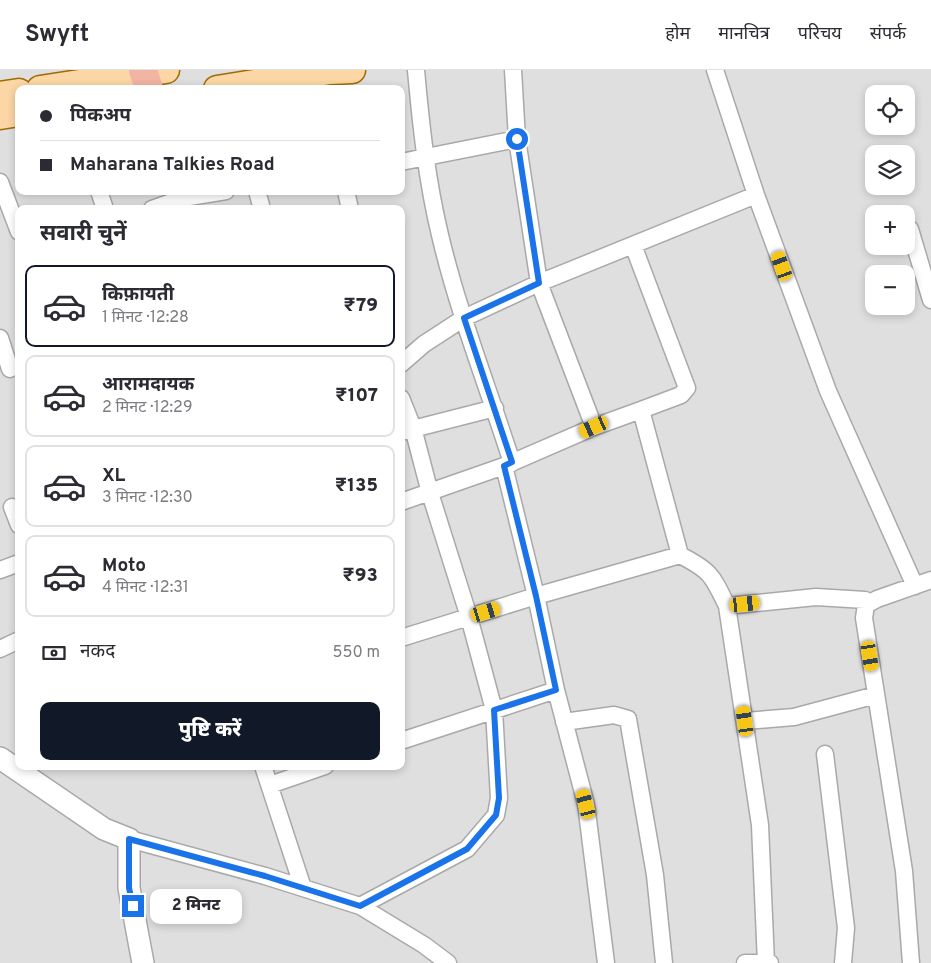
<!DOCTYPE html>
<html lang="hi">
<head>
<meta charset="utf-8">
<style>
	:root { --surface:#fff; --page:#f7f7f7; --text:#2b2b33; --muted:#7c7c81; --line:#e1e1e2; --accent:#111827 }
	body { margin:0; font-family:Overpass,"Noto Sans Devanagari",sans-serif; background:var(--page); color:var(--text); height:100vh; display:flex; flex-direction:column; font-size:19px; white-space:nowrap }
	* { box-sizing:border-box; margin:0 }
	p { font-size:16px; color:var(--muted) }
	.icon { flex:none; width:28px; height:28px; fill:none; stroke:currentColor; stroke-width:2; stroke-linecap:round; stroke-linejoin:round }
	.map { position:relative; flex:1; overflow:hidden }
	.panel { position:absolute; left:15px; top:135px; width:390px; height:565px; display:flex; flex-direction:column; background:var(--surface); border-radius:10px; box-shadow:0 2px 8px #0003 }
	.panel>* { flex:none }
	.hud { position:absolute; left:15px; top:15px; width:390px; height:110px; border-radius:10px; box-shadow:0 2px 8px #0003; display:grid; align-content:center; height:110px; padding:0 25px; background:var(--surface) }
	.buttons { position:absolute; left:865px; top:15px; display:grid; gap:10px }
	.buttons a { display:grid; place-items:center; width:50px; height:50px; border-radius:10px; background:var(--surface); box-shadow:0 2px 8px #0003; font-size:25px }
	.end { position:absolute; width:22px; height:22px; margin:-11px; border:6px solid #1a73e8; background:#fff; box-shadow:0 0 0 2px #fff }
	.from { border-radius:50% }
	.bubble { position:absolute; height:35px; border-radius:10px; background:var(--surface); box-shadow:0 2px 8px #0003; font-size:16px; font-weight:800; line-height:35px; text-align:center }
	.car { position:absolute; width:15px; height:30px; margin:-15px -8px; border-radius:6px; box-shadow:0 0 4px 1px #0007; background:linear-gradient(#f5c518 24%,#345 0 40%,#f5c518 0 76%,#345 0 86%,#f5c518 0) }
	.hud b { display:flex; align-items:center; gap:18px; height:48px; font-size:19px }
	.hud b+b { border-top:1px solid var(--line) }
	.hud i { width:12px; height:12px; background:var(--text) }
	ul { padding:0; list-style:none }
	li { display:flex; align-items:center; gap:15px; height:82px; margin:0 10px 8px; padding:0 15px; border:2px solid var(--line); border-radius:10px }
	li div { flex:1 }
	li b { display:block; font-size:19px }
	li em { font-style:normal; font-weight:800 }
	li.active { border-color:var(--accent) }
	li>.icon { width:45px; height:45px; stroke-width:1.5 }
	h2 { padding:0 25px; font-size:22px; line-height:60px }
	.pay { display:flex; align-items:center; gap:12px; height:55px; padding:0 25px; font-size:19px }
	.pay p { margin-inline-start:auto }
	.primary-button { display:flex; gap:10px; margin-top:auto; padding:10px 25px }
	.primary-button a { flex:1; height:58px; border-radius:10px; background:var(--accent); color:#fff; font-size:20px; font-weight:800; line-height:58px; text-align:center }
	header { display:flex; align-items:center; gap:30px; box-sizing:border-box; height:70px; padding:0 25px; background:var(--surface); border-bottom:1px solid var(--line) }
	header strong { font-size:24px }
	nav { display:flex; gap:28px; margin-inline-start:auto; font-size:18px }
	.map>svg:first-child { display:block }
	.residential { fill:#e0dfdf; fill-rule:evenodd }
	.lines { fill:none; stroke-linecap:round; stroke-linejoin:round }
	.minor-casing { stroke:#a9a9a9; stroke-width:19 }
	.tertiary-casing { stroke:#a9a9a9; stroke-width:24 }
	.primary-casing { stroke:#a06b00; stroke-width:29 }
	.trunk-casing { stroke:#dc2a67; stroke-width:30 }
	.minor { stroke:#fff; stroke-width:16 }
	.tertiary { stroke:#fff; stroke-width:21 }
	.primary { stroke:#fcd6a4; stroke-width:26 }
	.trunk { stroke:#f2b4a3; stroke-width:28 }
	.route { stroke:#1a73e8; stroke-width:6 }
</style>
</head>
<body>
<header>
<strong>Swyft</strong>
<nav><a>होम</a><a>मानचित्र</a><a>परिचय</a><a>संपर्क</a></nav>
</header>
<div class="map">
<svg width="931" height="893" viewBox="0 0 931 893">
	<rect width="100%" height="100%" fill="#f2efe9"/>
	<!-- residential -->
	<path class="residential" d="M0,0H931V893H0ZM19,19H401V121H19ZM874,24H906V56H874ZM874,84H906V116H874ZM19,139H401V696H19ZM874,144H906V176H874ZM874,204H906V236H874Z"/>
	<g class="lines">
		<!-- minor casing -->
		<g class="minor-casing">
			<path id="minor" d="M416,0C421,56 427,111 440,165C458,242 488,317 512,393
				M715,0L756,125L828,321L915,516
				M401,92L517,69
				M0,112L19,162
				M99,121L105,139
				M257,121L262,139
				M346,121L350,139
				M152,139L183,128L226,121
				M910,159L931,230
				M633,175L687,318L681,325L641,340
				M0,268L10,299
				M401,294L424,274L464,248L539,213L756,125
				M401,362L495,338
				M504,396L536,526L556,620L586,734L606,893
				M401,432L504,396L594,357
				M12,437L19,455
				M680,485C711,501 712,505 727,536L760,755L766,893
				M0,500L19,493
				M727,536L816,527L865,530L866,535
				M401,568L536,526L680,485L641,340L594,357L539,213L517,69L513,0
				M0,579L19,570
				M745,651L794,647L876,625
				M564,652L614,645L628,649L655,805L664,893
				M401,671L556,620
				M825,684L846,858L843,893
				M263,696L303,818
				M270,715L325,696
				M129,769L265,806L360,836L424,875L448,893
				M360,836L467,779L496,745L499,728L494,640L469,547L430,423L413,358L401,328
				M745,893H770
				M911,893L904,801L864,548L866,535L877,529L931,510"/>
		</g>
		<!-- tertiary casing -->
		<g class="tertiary-casing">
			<path id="tertiary" d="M0,688L104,759L129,769V818L143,893"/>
		</g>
		<!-- primary casing -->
		<g class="primary-casing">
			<path id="primary" d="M40,19L166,0
				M217,19L330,1L352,0
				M0,25L19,22
				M0,46L19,43"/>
		</g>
		<!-- trunk casing -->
		<g class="trunk-casing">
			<path id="trunk" d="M143,0L149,19"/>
		</g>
		<!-- minor -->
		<use href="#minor" class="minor"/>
		<!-- tertiary -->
		<use href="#tertiary" class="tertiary"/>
		<!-- primary -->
		<use href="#primary" class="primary"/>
		<!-- trunk -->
		<use href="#trunk" class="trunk"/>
	</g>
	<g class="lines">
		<!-- route -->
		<path class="route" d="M133,836L129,818V769L265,806L360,836L467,779L496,745L499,728L494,640L556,620L536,526L504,396L512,392L464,248L539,213L517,69"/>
	</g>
</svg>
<div class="buttons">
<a><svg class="icon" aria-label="locate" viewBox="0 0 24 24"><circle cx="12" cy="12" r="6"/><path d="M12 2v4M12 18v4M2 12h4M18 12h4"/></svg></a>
<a><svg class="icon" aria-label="layers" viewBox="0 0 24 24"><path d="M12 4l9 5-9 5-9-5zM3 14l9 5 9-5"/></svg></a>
<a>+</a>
<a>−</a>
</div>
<i class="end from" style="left:517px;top:69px"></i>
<i class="end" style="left:133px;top:836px"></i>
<div class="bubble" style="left:150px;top:819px;width:92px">2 मिनट</div>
<i class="car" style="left:782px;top:196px;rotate:340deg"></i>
<i class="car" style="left:594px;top:357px;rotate:246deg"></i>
<i class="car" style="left:745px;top:534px;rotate:84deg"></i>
<i class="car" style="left:486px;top:542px;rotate:73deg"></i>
<i class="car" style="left:870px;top:586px;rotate:171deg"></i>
<i class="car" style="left:745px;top:651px;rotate:352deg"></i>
<i class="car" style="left:586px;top:734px;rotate:345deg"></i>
<div class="hud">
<b><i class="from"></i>पिकअप</b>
<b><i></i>Maharana Talkies Road</b>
</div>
<section class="panel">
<h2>सवारी चुनें</h2>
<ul>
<li class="active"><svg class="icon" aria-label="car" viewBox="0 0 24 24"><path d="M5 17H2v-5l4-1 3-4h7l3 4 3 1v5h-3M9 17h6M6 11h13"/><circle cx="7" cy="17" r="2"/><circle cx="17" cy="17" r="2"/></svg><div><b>किफ़ायती</b><p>1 मिनट · 12:28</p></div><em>₹79</em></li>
<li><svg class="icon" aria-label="car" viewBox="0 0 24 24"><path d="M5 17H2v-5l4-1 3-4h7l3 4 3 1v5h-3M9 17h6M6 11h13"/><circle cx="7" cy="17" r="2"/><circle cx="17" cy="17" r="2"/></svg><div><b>आरामदायक</b><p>2 मिनट · 12:29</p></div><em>₹107</em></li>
<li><svg class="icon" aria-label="car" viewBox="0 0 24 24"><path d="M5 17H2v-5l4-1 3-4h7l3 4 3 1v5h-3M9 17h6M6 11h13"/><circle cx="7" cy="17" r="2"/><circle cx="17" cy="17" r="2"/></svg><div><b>XL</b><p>3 मिनट · 12:30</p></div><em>₹135</em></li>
<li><svg class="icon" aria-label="car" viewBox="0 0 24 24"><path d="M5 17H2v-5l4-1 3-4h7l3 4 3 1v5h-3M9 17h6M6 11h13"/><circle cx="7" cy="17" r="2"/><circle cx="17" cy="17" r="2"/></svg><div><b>Moto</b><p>4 मिनट · 12:31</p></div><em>₹93</em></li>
</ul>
<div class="pay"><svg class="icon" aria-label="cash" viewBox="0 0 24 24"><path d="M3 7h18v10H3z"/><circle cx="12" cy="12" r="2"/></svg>नकद<p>550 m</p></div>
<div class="primary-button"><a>पुष्टि करें</a></div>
</section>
</div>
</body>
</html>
